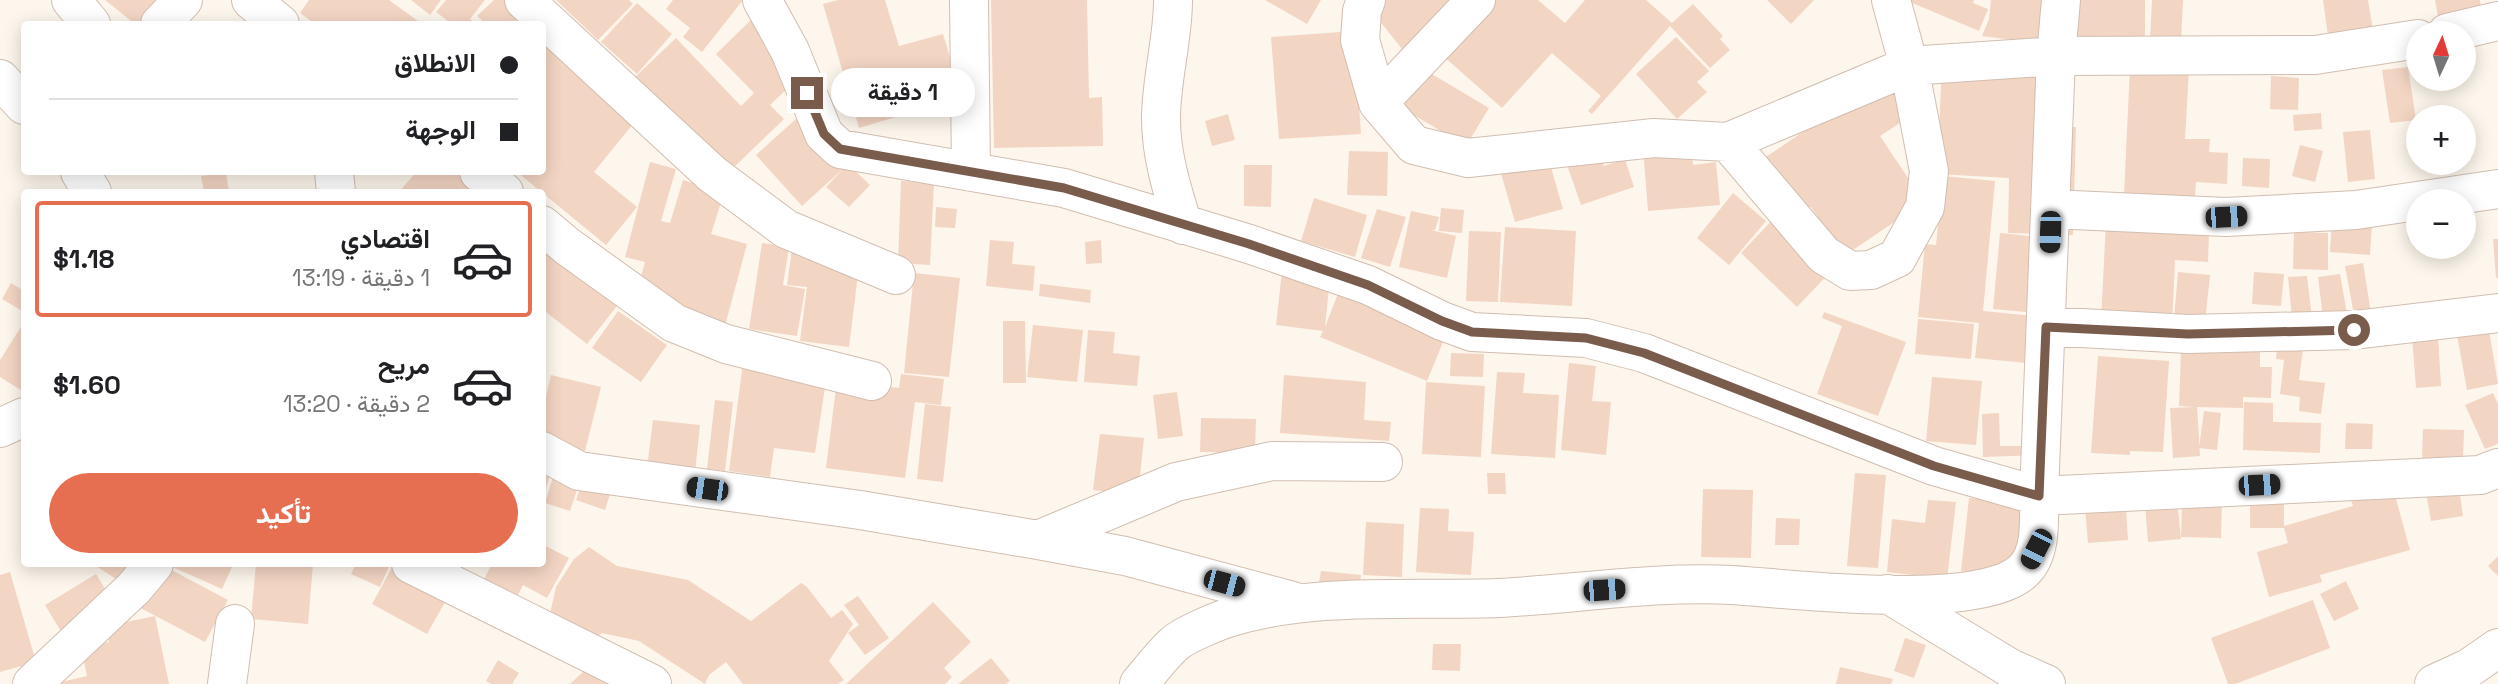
<!DOCTYPE html>
<html lang="ar">
<head>
<meta charset="utf-8">
<style>
	:root { --surface:#fff; --page:#f2f2f2; --text:#202124; --muted:#757577; --line:#e0e0e0; --accent:#e76f51 }
	body { margin:0; font-family:"Space Grotesk",Vazirmatn,sans-serif; background:var(--page); color:var(--text); direction:rtl; height:100vh; display:flex; flex-direction:column; font-size:26px; white-space:nowrap }
	* { box-sizing:border-box; margin:0 }
	p { font-size:23px; color:var(--muted) }
	.icon { flex:none; width:38px; height:38px; fill:none; stroke:currentColor; stroke-width:2; stroke-linecap:round; stroke-linejoin:round }
	.map { position:relative; flex:1; overflow:hidden; direction:ltr }
	.panel { position:absolute; left:21px; top:189px; width:525px; height:378px; display:flex; flex-direction:column; background:var(--surface); border-radius:7px; box-shadow:0 4px 18px #0003; direction:rtl }
	.panel>* { flex:none }
	.guide { position:absolute; left:21px; top:21px; width:525px; height:154px; border-radius:7px; box-shadow:0 4px 18px #0003; direction:rtl; display:grid; align-content:center; height:154px; padding:0 28px; background:var(--surface) }
	.needle { width:46px; rotate:4deg }
	.fabs { position:absolute; left:2406px; top:21px; display:grid; gap:14px }
	.fabs a { display:grid; place-items:center; width:70px; height:70px; border-radius:50%; background:var(--surface); box-shadow:0 4px 18px #0003; font-size:35px }
	.end { position:absolute; width:32px; height:32px; margin:-16px; border:9px solid #7a5c4d; background:#fff; box-shadow:0 0 0 4px #fff }
	.from { border-radius:50% }
	.bubble { position:absolute; height:49px; border-radius:24px; background:var(--surface); box-shadow:0 4px 18px #0003; font-size:23px; font-weight:700; line-height:49px; text-align:center; direction:rtl }
	.car { position:absolute; width:21px; height:42px; margin:-21px -10px; border-radius:9px; box-shadow:0 0 5px 2px #0007; background:linear-gradient(#222 24%,#8ab4d8 0 40%,#222 0 76%,#8ab4d8 0 86%,#222 0) }
	.guide b { display:flex; align-items:center; gap:24px; height:66px; font-size:26px }
	.guide b+b { border-top:2px solid var(--line) }
	.guide i { width:18px; height:18px; background:var(--text) }
	ul { padding:12px 0 0; list-style:none }
	li { display:flex; align-items:center; gap:21px; height:116px; margin:0 14px 10px; padding:0 14px; border:4px solid transparent; border-radius:7px }
	li div { flex:1 }
	li b { display:block; font-size:26px }
	li em { font-style:normal; font-weight:700 }
	li.current { border-color:var(--accent) }
	li>.icon { width:63px; height:63px; stroke-width:1.5 }
	.primary-button { display:flex; gap:14px; margin-top:auto; padding:14px 28px }
	.primary-button a { flex:1; height:80px; border-radius:42px; background:var(--accent); color:#fff; font-size:28px; font-weight:700; line-height:80px; text-align:center }
	.map>svg:first-child { display:block }
	.building { fill:#f3d5c3 }
	.lines { fill:none; stroke-linecap:round; stroke-linejoin:round }
	.street-casing { stroke:#d1beb0; stroke-width:40 }
	.street { stroke:#fff; stroke-width:38 }
	.route { stroke:#7a5c4d; stroke-width:9 }
</style>
</head>
<body>
<div class="map">
<svg width="2498" height="684" viewBox="0 0 2498 684">
	<rect width="100%" height="100%" fill="#fdf6ec"/>
	<!-- building -->
	<path class="building" d="M105,0H159L144,24H135Z
		M309,0H389L422,24H315L300,13Z
		M411,0H441L430,15Z
		M446,0H485L470,19L476,24H452L436,12Z
		M494,0H516L526,11L512,24H486L477,16Z
		M556,0H629L633,4L598,40Z
		M673,0H743L702,52L683,37L690,28L666,9Z
		M838,0H885L899,46L943,34L954,71L921,81L929,107L859,128L823,4Z
		M991,0H1087L1089,98L1102,97L1103,146L994,148Z
		M1265,0H1321L1307,24Z
		M1383,0H1461L1406,54L1371,10Z
		M1492,0H1538L1565,23L1585,0H1646L1672,23L1693,4L1723,36L1720,39L1730,50L1710,68L1670,26L1592,114L1588,111L1601,96L1552,53L1502,108L1442,55Z
		M1767,0H1814L1791,24Z
		M1905,0H1974L1973,3L1988,9L1979,31Z
		M1991,0H2054L2048,27L2036,43L1982,36L1989,19Z
		M2075,0H2145V37L2074,55Z
		M2152,0H2183L2181,43L2150,41Z
		M2323,0H2368L2374,36L2329,43Z
		M2435,0H2480L2481,9L2438,16Z
		M637,3L672,34L637,74L601,42Z
		M754,17L806,71L770,105L784,119L728,173L635,77L676,38L741,106L754,93L716,54Z
		M1354,31L1361,134L1279,139L1271,37Z
		M1676,37L1709,71L1697,82L1707,92L1677,119L1636,74Z
		M542,40L637,119L594,172L637,207L606,245L517,172H542Z
		M1942,64L2035,66V83H2058L2057,126L2076,127L2073,235L2008,233L2009,178L1937,174Z
		M1890,66L1920,110L1880,136L1924,202L1844,256L1811,207L1800,214L1763,159L1831,113Z
		M2130,67L2189,70L2185,139H2210L2209,152L2228,153L2227,184L2196,182L2195,198L2124,195Z
		M2408,67L2416,120L2390,123L2382,70Z
		M1425,70L1489,108L1466,146L1402,108Z
		M2271,76L2299,78L2298,110L2270,109Z
		M807,109L848,164L870,185L849,207L826,187L844,168L802,206L756,155Z
		M2321,113L2322,129L2294,131L2293,115Z
		M1228,114L1235,140L1212,146L1205,121Z
		M2370,130L2375,179L2348,182L2343,132Z
		M1690,132L1693,165L1716,162L1720,205L1648,211L1642,136Z
		M2300,145L2323,151L2315,182L2292,176Z
		M1349,151L1388,152L1387,196L1347,195Z
		M1598,151L1604,166L1625,159L1634,187L1581,205L1566,162Z
		M1548,157L1563,209L1515,222L1500,170Z
		M2243,158L2270,159L2269,188L2242,186Z
		M650,162L676,169L661,221L670,223L683,180L724,193L711,234L747,244L725,326L636,296L645,262L625,257Z
		M1244,165H1272L1271,207L1244,206Z
		M416,172H466L493,192H399Z
		M226,173L229,192H204L201,176Z
		M1943,176L1995,181L1983,311L2063,319L2058,366L1975,358L1979,323L1918,317L1925,244L1936,245Z
		M901,181L934,183L930,265L898,263Z
		M2467,192L2469,237H2464V201H2418V239H2408L2406,194Z
		M1733,193L1766,221L1729,265L1697,238Z
		M1314,198L1367,215L1355,257L1301,241Z
		M2107,202L2210,207L2208,262L2175,260L2172,325L2101,321Z
		M936,207L957,209L955,228L935,227Z
		M1441,208L1464,210L1462,233L1439,231Z
		M1377,209L1406,217L1390,267L1361,258Z
		M2373,210L2370,255L2330,252L2332,218Z
		M1411,211L1439,217L1435,230H1431L1456,236L1447,278L1399,267Z
		M1779,213L1835,267L1797,307L1741,253Z
		M1505,227L1576,231L1572,306L1500,302Z
		M1469,231L1501,232L1498,302L1466,301Z
		M2294,232L2328,233V270L2293,269Z
		M2000,233L2068,240L2060,315L1993,309Z
		M2493,239H2498V278H2496Z
		M990,240L1014,242L1012,264L1035,266L1033,291L986,286Z
		M1101,240L1102,263L1086,264L1085,242Z
		M762,243L789,247L783,285L805,289L797,336L749,329Z
		M542,247L617,306L587,344L542,309Z
		M792,249L859,266L849,347L800,341L807,287L787,285Z
		M1283,262L1331,268L1325,327L1341,286L1448,330L1427,381L1320,337L1323,331L1276,325Z
		M2363,263L2371,313L2354,315L2345,266Z
		M2178,272L2210,275L2205,322L2174,319Z
		M2254,272L2284,274L2281,306L2252,304Z
		M914,273L960,278L949,377L904,373Z
		M2340,274L2347,314L2323,318L2318,277Z
		M2307,276L2313,326L2293,328L2288,277Z
		M11,283L24,291V312L2,299Z
		M1040,284L1091,290L1090,303L1039,296Z
		M618,311L667,345L641,382L592,348Z
		M1824,312L1906,342L1878,416L1817,394L1842,326L1822,318Z
		M2487,318L2498,384L2467,390L2455,324Z
		M1918,319L1974,324L1971,359L1915,354Z
		M1003,321H1025L1026,383H1003Z
		M24,322V392L0,377V360Z
		M1033,325L1083,330L1077,382L1027,377Z
		M1088,330L1115,332L1113,353L1140,356L1137,386L1084,382Z
		M2438,336L2441,386L2416,388L2412,337Z
		M2277,346L2303,349L2299,380L2325,383L2321,414L2299,411L2300,397L2280,394L2284,360L2276,359Z
		M2260,347V367H2272L2271,398L2243,397V408L2197,407L2200,456L2173,458L2170,408L2194,407L2179,406L2181,351Z
		M1451,353L1484,354L1483,377L1450,376Z
		M2098,356L2169,361L2163,452L2130,451V455L2091,453Z
		M743,362L827,374L815,453L774,448L770,477L729,471Z
		M1569,363L1596,366L1592,401L1611,402L1606,455L1561,450Z
		M1497,372L1525,373L1523,393L1559,395L1555,458L1491,454Z
		M901,374L944,379L941,405L915,402L905,478L826,468L837,380L899,388Z
		M551,375L601,387L585,451L542,442V413Z
		M1284,375L1366,382L1364,420L1391,422L1389,441L1280,433Z
		M1932,377L1982,381L1976,445L1926,441Z
		M1426,382L1485,386L1481,457L1422,454Z
		M1177,392L1183,436L1158,439L1153,395Z
		M2493,393L2498,404V444L2485,449L2465,405Z
		M715,400L733,402L725,471L707,469Z
		M2244,402L2273,403V422L2321,423L2320,453L2243,450Z
		M925,404L951,407L943,482L917,479Z
		M2204,411L2221,413L2217,450L2199,448Z
		M1999,413L2000,446H2024L2039,455L1983,457L1982,414Z
		M1201,418L1256,419L1255,453L1200,452Z
		M653,420L700,425L695,473L647,468Z
		M2346,423L2373,424L2372,449H2345Z
		M2423,429L2464,430L2463,460L2422,458Z
		M1100,434L1144,438L1138,495L1093,490Z
		M542,459L554,463L543,497H542Z
		M557,464L583,472L570,511L545,503Z
		M1487,473H1505L1506,494H1488Z
		M1855,473L1886,475L1878,568L1847,566Z
		M584,476L613,485L605,510L576,500Z
		M2175,478L2181,539L2148,542L2143,480Z
		M2459,487L2463,516L2431,521L2426,492Z
		M2393,488L2410,550L2320,575L2322,582L2269,597L2257,552L2288,543L2284,528H2250V495L2284,494V526L2353,506L2351,500Z
		M1703,489L1753,490L1751,558L1701,557Z
		M2125,493L2128,540L2088,543L2084,496Z
		M1969,498L2026,504L2018,578L1961,571Z
		M1928,500L1956,502L1947,579L1887,572L1892,519L1925,523Z
		M2182,504H2222L2221,538L2181,537Z
		M1420,508L1449,509L1448,531L1474,532L1471,575L1416,572Z
		M1776,518L1800,519L1799,545H1775Z
		M1366,522L1404,524L1402,577L1363,575Z
		M542,544L569,558L547,598L523,585L517,597L484,579L492,564H542Z
		M589,547L617,566L688,580L751,621L801,583L807,587L831,618L842,610L853,624L829,661L844,680L838,684H743L726,662L709,675L705,684L639,641L602,633L597,637L547,627L556,587L574,559Z
		M2498,556V576L2488,566Z
		M93,564H131L119,581Z
		M160,564L228,600L205,642L131,603Z
		M166,564H224L232,567L222,589Z
		M256,564H313L308,624L251,619Z
		M356,564H390L380,587L351,574Z
		M394,564L453,588L427,634L372,604Z
		M1321,571L1361,575L1358,595L1318,589Z
		M10,572L36,662L0,672V575Z
		M96,574L113,602L62,633L45,605Z
		M2346,581L2359,609L2334,621L2320,594Z
		M858,596L889,638L865,655L848,633L859,625L844,605Z
		M2313,600L2330,648L2235,684H2228L2211,638Z
		M933,602L971,642L944,668L952,677L945,684H846Z
		M155,616L169,684H53L87,676L81,647L109,642L106,626Z
		M1905,638L1926,645L1914,678L1894,671Z
		M1433,644H1461L1460,671L1432,670Z
		M991,658L1010,681L1006,684H958Z
		M597,659L631,684H570Z
		M498,660L519,673L512,684H491L486,681Z
		M1840,667L1893,679L1891,684H1836Z"/>
	<g class="lines">
		<!-- street casing -->
		<g class="street-casing">
			<path id="street" d="M71,0L91,24
				M251,0L280,24
				M524,0L712,174L786,229L896,275
				M762,0L790,51L824,134L840,149L1064,188L1249,244L1368,285L1442,321L1472,332L1586,338L1644,353L1934,466L2039,496C2039,519 2042,554 2023,571C1980,612 1793,589 1732,585C1654,581 1576,594 1499,598C1412,601 1314,592 1231,617C1217,621 1184,635 1174,644C1161,656 1150,671 1139,684
				M969,0L971,172
				M1173,0C1173,40 1161,79 1161,119C1161,155 1172,190 1183,225
				M1366,0L1362,11L1360,40L1378,103L1414,145L1468,158L1654,138L1728,142L1909,66L1929,171L1925,207L1897,258L1871,270L1850,271L1824,255L1728,142
				M1891,0L1909,66L2056,56L2315,55L2418,39
				M2061,0L2056,56L2039,496L2480,475L2498,468
				M160,24L183,0
				M2447,33L2498,21
				M0,79L24,105
				M1378,103L1476,0
				M80,172L92,192
				M334,172L336,192
				M479,172L504,192
				M2051,209L2226,217L2356,210L2498,189
				M542,225L567,246L674,323L726,344L872,381
				M2046,326L2188,334L2354,330L2498,313
				M0,428L24,417
				M542,451L579,471L860,510L1038,540L1125,556L1293,601
				M1038,540L1176,482L1272,461L1383,462
				M411,564L652,684
				M1888,594L2010,668L2046,684
				M32,684L134,588L154,564
				M227,684L235,624
				M2434,684L2469,668L2498,648"/>
		</g>
		<!-- street -->
		<use href="#street" class="street"/>
	</g>
	<g class="lines">
		<!-- route -->
		<path class="route" d="M807,93L824,134L840,149L1064,188L1249,244L1368,285L1442,321L1472,332L1586,338L1644,353L1934,466L2039,496L2046,327L2188,334L2354,330"/>
	</g>
</svg>
<div class="fabs">
<a><svg class="needle" viewBox="-14 -14 28 28"><path d="M0-13l5 13h-10z" fill="#e53935"/><path d="M0 13l5-13h-10z" fill="#757577"/></svg></a>
<a>+</a>
<a>−</a>
</div>
<i class="end from" style="left:2354px;top:330px"></i>
<i class="end" style="left:807px;top:93px"></i>
<div class="bubble" style="left:831px;top:68px;width:144px">1 دقيقة</div>
<i class="car" style="left:2226px;top:217px;rotate:87deg"></i>
<i class="car" style="left:2050px;top:232px;rotate:182deg"></i>
<i class="car" style="left:2259px;top:485px;rotate:87deg"></i>
<i class="car" style="left:707px;top:489px;rotate:278deg"></i>
<i class="car" style="left:2036px;top:549px;rotate:207deg"></i>
<i class="car" style="left:1224px;top:583px;rotate:105deg"></i>
<i class="car" style="left:1604px;top:590px;rotate:86deg"></i>
<div class="guide">
<b><i class="from"></i>الانطلاق</b>
<b><i></i>الوجهة</b>
</div>
<section class="panel">
<ul>
<li class="current"><svg class="icon" aria-label="car" viewBox="0 0 24 24"><path d="M5 17H2v-5l4-1 3-4h7l3 4 3 1v5h-3M9 17h6M6 11h13"/><circle cx="7" cy="17" r="2"/><circle cx="17" cy="17" r="2"/></svg><div><b>اقتصادي</b><p>1 دقيقة · 13:19</p></div><em>$1.18</em></li>
<li><svg class="icon" aria-label="car" viewBox="0 0 24 24"><path d="M5 17H2v-5l4-1 3-4h7l3 4 3 1v5h-3M9 17h6M6 11h13"/><circle cx="7" cy="17" r="2"/><circle cx="17" cy="17" r="2"/></svg><div><b>مريح</b><p>2 دقيقة · 13:20</p></div><em>$1.60</em></li>
</ul>
<div class="primary-button"><a>تأكيد</a></div>
</section>
</div>
</body>
</html>
